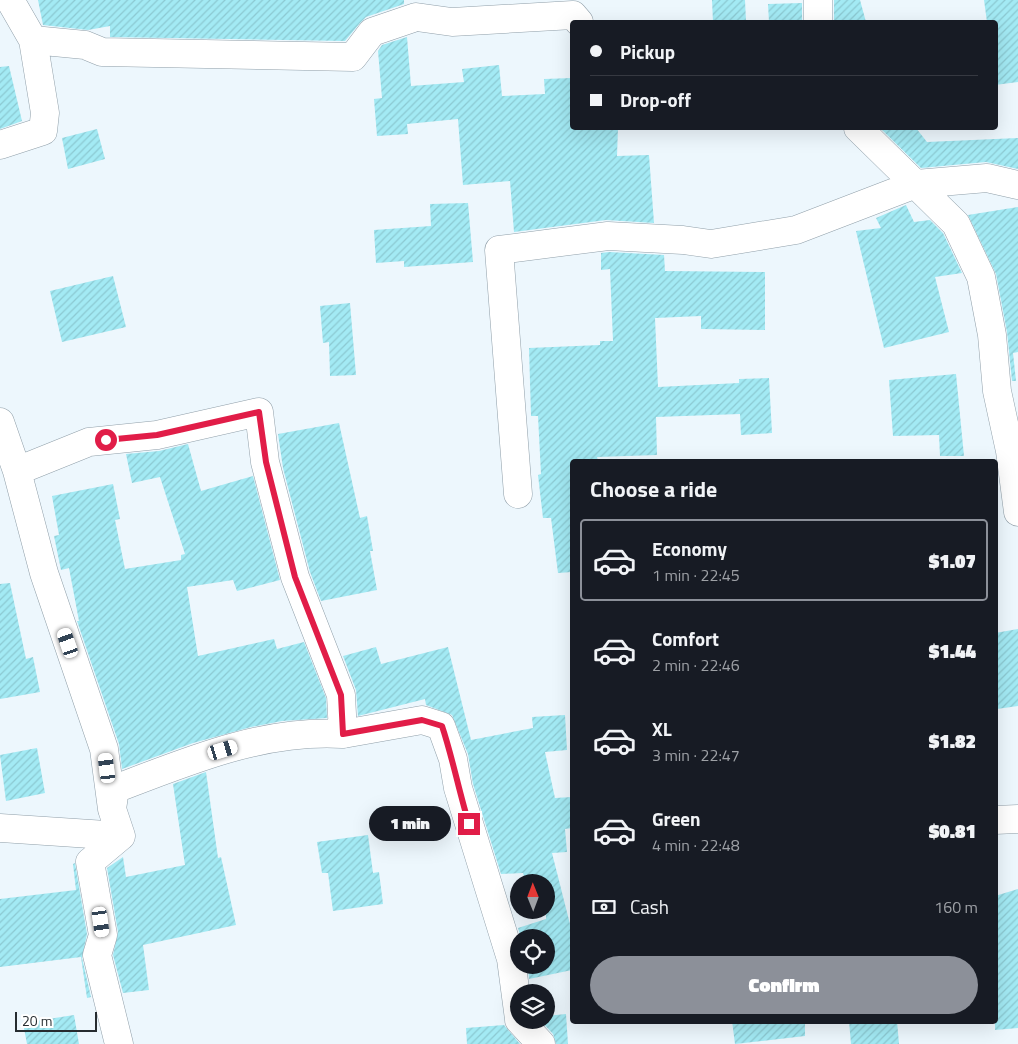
<!DOCTYPE html>
<html lang="en">
<head>
<meta charset="utf-8">
<style>
	:root { --surface:#171b24; --page:#20242c; --text:#f1f3f6; --muted:#9ea1a6; --line:#363941; --accent:#8c9099 }
	body { margin:0; font-family:"Titillium Web",sans-serif; background:var(--page); color:var(--text); height:100vh; display:flex; flex-direction:column; font-size:19px; white-space:nowrap }
	* { box-sizing:border-box; margin:0 }
	p { font-size:16px; color:var(--muted) }
	.icon { flex:none; width:28px; height:28px; fill:none; stroke:currentColor; stroke-width:2; stroke-linecap:round; stroke-linejoin:round }
	.map { position:relative; flex:1; overflow:hidden }
	.drawer { position:absolute; left:570px; top:459px; width:428px; height:565px; display:flex; flex-direction:column; background:var(--surface); border-radius:5px; box-shadow:0 5px 20px #0002 }
	.drawer>* { flex:none }
	.banner { position:absolute; left:570px; top:20px; width:428px; height:110px; border-radius:5px; box-shadow:0 5px 20px #0002; display:grid; align-content:center; height:110px; padding:0 20px; background:var(--surface) }
	.needle { width:32px; rotate:359deg }
	.tools { position:absolute; left:510px; top:874px; display:grid; gap:10px }
	.tools a { display:grid; place-items:center; width:45px; height:45px; border-radius:50%; background:var(--surface); box-shadow:0 5px 20px #0002; font-size:25px }
	.scale { position:absolute; left:15px; bottom:12px; width:82px; box-sizing:border-box; padding-left:5px; border:2px solid #262c30; border-top:0; font-size:14px; line-height:18px; white-space:nowrap; color:#262c30; -webkit-text-stroke:4px #fff; paint-order:stroke }
	.end { position:absolute; width:22px; height:22px; margin:-11px; border:6px solid #e11d48; background:#fff; box-shadow:0 0 0 2px #fff }
	.from { border-radius:50% }
	.bubble { position:absolute; height:35px; border-radius:18px; background:var(--surface); box-shadow:0 5px 20px #0002; font-size:16px; font-weight:800; line-height:35px; text-align:center }
	.car { position:absolute; width:15px; height:30px; margin:-15px -8px; border-radius:6px; box-shadow:0 0 4px 1px #0007; background:linear-gradient(#fff 24%,#345 0 40%,#fff 0 76%,#345 0 86%,#fff 0) }
	.banner b { display:flex; align-items:center; gap:18px; height:48px; font-size:19px }
	.banner b+b { border-top:1px solid var(--line) }
	.banner i { width:12px; height:12px; background:var(--text) }
	ul { padding:0; list-style:none }
	li { display:flex; align-items:center; gap:15px; height:82px; margin:0 10px 8px; padding:0 10px; border:2px solid transparent; border-radius:5px }
	li div { flex:1 }
	li b { display:block; font-size:19px }
	li em { font-style:normal; font-weight:800 }
	li.on { border-color:var(--accent) }
	li>.icon { width:45px; height:45px; stroke-width:1.5 }
	h2 { padding:0 20px; font-size:22px; line-height:60px }
	.pay { display:flex; align-items:center; gap:12px; height:55px; padding:0 20px; font-size:19px }
	.pay p { margin-inline-start:auto }
	.primary-button { display:flex; gap:10px; margin-top:auto; padding:10px 20px }
	.primary-button a { flex:1; height:58px; border-radius:30px; background:var(--accent); color:#fff; font-size:20px; font-weight:800; line-height:58px; text-align:center }
	.map>svg:first-child { display:block }
	.building { fill:url(#building-hatch) }
	.lines { fill:none; stroke-linecap:round; stroke-linejoin:round }
	.minor-casing { stroke:#909fa9; stroke-width:29 }
	.minor { stroke:#fff; stroke-width:28 }
	.route { stroke:#e11d48; stroke-width:6 }
</style>
</head>
<body>
<div class="map">
<svg width="1018" height="1044" viewBox="0 0 1018 1044">
	<defs>
		<pattern id="building-hatch" width="6" height="6" patternUnits="userSpaceOnUse" patternTransform="scale(1.25)"><rect width="6" height="6" fill="#a3eaf4"/><path d="M-1 1l2-2M0 6l6-6M5 7l2-2" fill="none" stroke="#8cc9d2"/></pattern>
	</defs>
	<rect width="100%" height="100%" fill="#edf7fd"/>
	<!-- building -->
	<path class="building" d="M38,0H404V4L366,17L360,23L345,41L110,37V26L88,30L43,25Z
		M712,0H745L746,21L713,22Z
		M834,0H860L866,22H834Z
		M984,0H1018V82L995,85V22H987Z
		M802,3V22H769L768,4Z
		M407,37L411,86L464,82L462,69L499,65L502,96L545,94L544,79L572,78V128H618L617,156L649,155L654,223L606,220L514,232L510,181L463,185L458,119L407,124L408,134L377,136L374,99L382,98L378,51L382,45Z
		M9,66L22,121L0,129V67Z
		M880,128H916L927,142L1018,138V169L986,162L921,168Z
		M97,129L105,159L68,169L62,138Z
		M468,203L473,262L404,267V261L376,263L374,230L431,226L430,204Z
		M906,205L914,222L930,220L943,233L962,273L935,277L949,332L884,348L856,231L881,228L876,218Z
		M1018,207V352L1013,353L1016,381H1012L1007,332L996,274L968,215Z
		M609,252L664,255L665,271L765,272V330L701,329V316L655,318L658,387L739,383V379L769,378L772,433L741,435L740,414L656,417L657,455L597,457L598,461H572V572L558,573L551,518H543L538,475L541,474L538,416H531L529,348L600,345V341H613L610,269L601,270V253Z
		M113,276L126,327L62,342L50,291Z
		M350,303L356,375L330,376L329,342L323,343L320,306Z
		M956,374L964,456H940L939,435L893,436L889,380Z
		M339,423L360,518L367,516L373,551H370L377,590L321,601L310,572L283,468L278,434Z
		M188,444L201,491L253,476L280,580L237,591L233,580L187,587L198,656L274,639L277,649L304,642L326,698L327,718L282,721L251,727L193,743L122,769L119,744L77,621H79L69,568L61,570L54,536L59,535L52,496L113,484L120,519L115,520L125,569L181,560V555L185,554L160,477L132,483L126,454L159,451Z
		M10,583L26,659L33,657L40,692L0,699V584Z
		M1018,629V706L997,709L995,633Z
		M376,647L381,664L448,647L471,740L533,728L532,717L565,715L567,750L545,752L555,798L572,797V828L565,829L567,852L552,853L572,932V970L529,979L528,965H546V938H521L518,928L546,919V882H526L523,873L501,874L473,784L468,754L452,715L426,705L425,699L358,716L356,690L343,656Z
		M37,748L45,793L6,801L0,755Z
		M206,772L218,858L221,857L236,925L143,945L149,990L123,993L113,955L118,932L107,868L123,857L126,877L185,865L173,784Z
		M368,835L373,873L379,872L383,904L333,911L328,873H322L317,842Z
		M75,863L87,934L82,958L91,997L87,998L81,957L0,967V899L76,890L73,864Z
		M1018,889V1028L995,1030V896Z
		M566,1014L568,1044H556L553,1034L540,1020H546V1016Z
		M74,1015L79,1044H27L23,1023Z
		M732,1021H805V1036L735,1044Z
		M849,1021H897L899,1044H851Z
		M504,1025L520,1044H467L466,1028Z"/>
	<g class="lines">
		<!-- minor casing -->
		<g class="minor-casing">
			<path id="minor" d="M818,0V22
				M33,40L85,45L102,52L353,57L372,32L416,17L452,22L573,15L579,22
				M858,128L956,224L981,277L992,335L997,391L1010,451L1018,512
				M0,145L43,131L45,113L33,40L10,0
				M0,422L17,471L44,573L104,749L112,809L121,836L0,828
				M17,471L89,442L157,435L259,412L265,462L295,577L341,695L343,734C263,729 188,761 115,789L112,809
				M518,494L499,250L608,236L683,240L711,244L796,230L916,184L987,178L1018,185
				M343,734L422,720L441,726L453,759L458,788L511,959L519,1019
				M995,820L1018,819
				M519,1020L541,1044
				M119,1044L97,955L103,935L90,862L121,836"/>
		</g>
		<!-- minor -->
		<use href="#minor" class="minor"/>
	</g>
	<g class="lines">
		<!-- route -->
		<path class="route" d="M106,440L157,435L259,412L266,462L295,577L341,695L343,734L422,720L442,726C453,759 459,792 469,824"/>
	</g>
</svg>
<div class="tools">
<a><svg class="needle" viewBox="-14 -14 28 28"><path d="M0-13l5 13h-10z" fill="#e53935"/><path d="M0 13l5-13h-10z" fill="#9ea1a6"/></svg></a>
<a><svg class="icon" aria-label="locate" viewBox="0 0 24 24"><circle cx="12" cy="12" r="6"/><path d="M12 2v4M12 18v4M2 12h4M18 12h4"/></svg></a>
<a><svg class="icon" aria-label="layers" viewBox="0 0 24 24"><path d="M12 4l9 5-9 5-9-5zM3 14l9 5 9-5"/></svg></a>
</div>
<div class="scale">20 m</div>
<i class="end from" style="left:106px;top:440px"></i>
<i class="end" style="left:469px;top:824px"></i>
<div class="bubble" style="left:369px;top:806px;width:82px">1 min</div>
<i class="car" style="left:68px;top:643px;rotate:341deg"></i>
<i class="car" style="left:223px;top:750px;rotate:73deg"></i>
<i class="car" style="left:107px;top:768px;rotate:353deg"></i>
<i class="car" style="left:101px;top:922px;rotate:172deg"></i>
<div class="banner">
<b><i class="from"></i>Pickup</b>
<b><i></i>Drop-off</b>
</div>
<section class="drawer">
<h2>Choose a ride</h2>
<ul>
<li class="on"><svg class="icon" aria-label="car" viewBox="0 0 24 24"><path d="M5 17H2v-5l4-1 3-4h7l3 4 3 1v5h-3M9 17h6M6 11h13"/><circle cx="7" cy="17" r="2"/><circle cx="17" cy="17" r="2"/></svg><div><b>Economy</b><p>1 min · 22:45</p></div><em>$1.07</em></li>
<li><svg class="icon" aria-label="car" viewBox="0 0 24 24"><path d="M5 17H2v-5l4-1 3-4h7l3 4 3 1v5h-3M9 17h6M6 11h13"/><circle cx="7" cy="17" r="2"/><circle cx="17" cy="17" r="2"/></svg><div><b>Comfort</b><p>2 min · 22:46</p></div><em>$1.44</em></li>
<li><svg class="icon" aria-label="car" viewBox="0 0 24 24"><path d="M5 17H2v-5l4-1 3-4h7l3 4 3 1v5h-3M9 17h6M6 11h13"/><circle cx="7" cy="17" r="2"/><circle cx="17" cy="17" r="2"/></svg><div><b>XL</b><p>3 min · 22:47</p></div><em>$1.82</em></li>
<li><svg class="icon" aria-label="car" viewBox="0 0 24 24"><path d="M5 17H2v-5l4-1 3-4h7l3 4 3 1v5h-3M9 17h6M6 11h13"/><circle cx="7" cy="17" r="2"/><circle cx="17" cy="17" r="2"/></svg><div><b>Green</b><p>4 min · 22:48</p></div><em>$0.81</em></li>
</ul>
<div class="pay"><svg class="icon" aria-label="cash" viewBox="0 0 24 24"><path d="M3 7h18v10H3z"/><circle cx="12" cy="12" r="2"/></svg>Cash<p>160 m</p></div>
<div class="primary-button"><a>Confirm</a></div>
</section>
</div>
</body>
</html>
